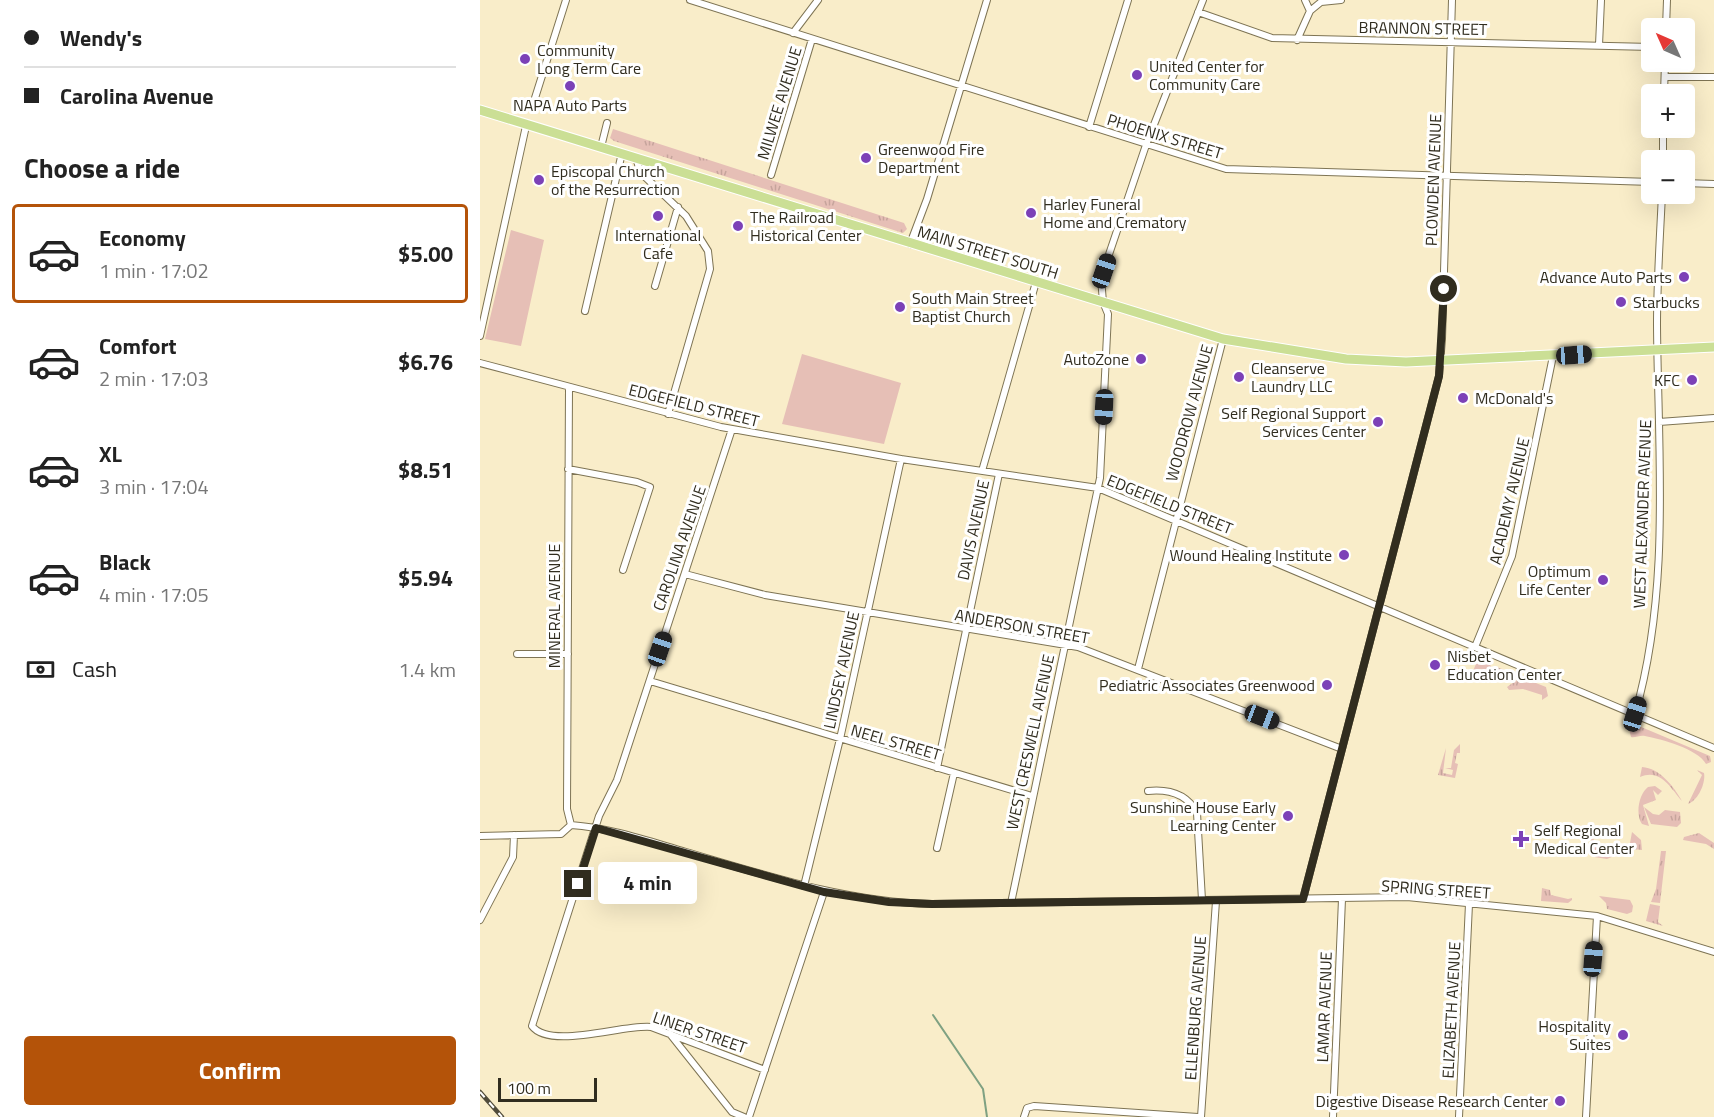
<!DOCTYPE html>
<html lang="en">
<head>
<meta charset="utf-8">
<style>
	:root { --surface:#fff; --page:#f6f6f6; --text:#222; --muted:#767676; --line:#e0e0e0; --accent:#b45309 }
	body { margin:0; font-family:"Titillium Web",sans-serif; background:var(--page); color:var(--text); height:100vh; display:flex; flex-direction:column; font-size:22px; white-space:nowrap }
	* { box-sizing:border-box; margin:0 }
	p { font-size:20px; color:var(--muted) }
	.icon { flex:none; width:33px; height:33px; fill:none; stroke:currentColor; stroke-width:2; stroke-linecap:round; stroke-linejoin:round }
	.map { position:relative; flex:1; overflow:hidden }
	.panel { display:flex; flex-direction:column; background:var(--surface); width:480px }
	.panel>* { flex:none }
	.hud { display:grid; align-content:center; height:132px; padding:0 24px; background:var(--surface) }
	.needle { width:39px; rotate:315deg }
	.tools { position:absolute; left:1161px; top:18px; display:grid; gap:12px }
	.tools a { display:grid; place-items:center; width:54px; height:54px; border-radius:6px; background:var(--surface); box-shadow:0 6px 24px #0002; font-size:30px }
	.scale { position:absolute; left:18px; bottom:15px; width:99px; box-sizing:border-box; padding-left:6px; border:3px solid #312d1f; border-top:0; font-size:16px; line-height:21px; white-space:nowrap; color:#312d1f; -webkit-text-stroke:4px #fff; paint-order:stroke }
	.end { position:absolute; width:27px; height:27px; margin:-14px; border:8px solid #312d1f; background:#fff; box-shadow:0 0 0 3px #fff }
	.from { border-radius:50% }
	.bubble { position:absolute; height:42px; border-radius:6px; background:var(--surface); box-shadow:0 6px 24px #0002; font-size:20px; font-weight:700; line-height:42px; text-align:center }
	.car { position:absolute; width:18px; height:36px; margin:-18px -9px; border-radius:8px; box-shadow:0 0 4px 2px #0007; background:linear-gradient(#222 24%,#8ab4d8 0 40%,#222 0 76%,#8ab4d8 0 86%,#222 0) }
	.hud b { display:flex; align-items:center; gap:21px; height:57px; font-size:22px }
	.hud b+b { border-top:2px solid var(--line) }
	.hud i { width:15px; height:15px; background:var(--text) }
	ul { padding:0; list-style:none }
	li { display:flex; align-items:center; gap:18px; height:99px; margin:0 12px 9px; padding:0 12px; border:3px solid transparent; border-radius:6px }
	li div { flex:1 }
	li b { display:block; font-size:22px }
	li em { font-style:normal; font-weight:700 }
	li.current { border-color:var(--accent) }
	li>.icon { width:54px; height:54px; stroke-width:1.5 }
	h2 { padding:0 24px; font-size:27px; line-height:72px }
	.pay { display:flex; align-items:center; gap:15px; height:66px; padding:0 24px; font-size:22px }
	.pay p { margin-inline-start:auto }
	.button { display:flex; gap:12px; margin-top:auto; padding:12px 24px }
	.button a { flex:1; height:69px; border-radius:6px; background:var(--accent); color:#fff; font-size:24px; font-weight:700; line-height:69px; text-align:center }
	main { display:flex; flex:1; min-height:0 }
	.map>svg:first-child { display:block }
	.grass { fill:url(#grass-tufts) }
	.green { fill:#e6bfb6 }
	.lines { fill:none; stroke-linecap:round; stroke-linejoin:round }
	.stream { stroke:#7fa182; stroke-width:2 }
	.street-casing { stroke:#7e7454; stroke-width:8 }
	.primary-casing { stroke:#fff; stroke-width:11 }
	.street { stroke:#fff; stroke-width:6 }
	.primary { stroke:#cbdf95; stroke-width:9 }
	.rail-casing { stroke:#504b3a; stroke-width:4.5 }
	.rail { stroke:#fff; stroke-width:2; stroke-dasharray:7; stroke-linecap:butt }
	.route { stroke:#312d1f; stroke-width:8 }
	.poi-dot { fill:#7c41b7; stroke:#fff; stroke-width:2 }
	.labels { text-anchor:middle; stroke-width:6; stroke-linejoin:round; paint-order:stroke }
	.street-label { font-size:16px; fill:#312d1f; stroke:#fff }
	.poi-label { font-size:16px; fill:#312d1f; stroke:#fff; text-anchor:start }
</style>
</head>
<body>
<main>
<section class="panel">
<div class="hud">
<b><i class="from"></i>Wendy's</b>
<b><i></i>Carolina Avenue</b>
</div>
<h2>Choose a ride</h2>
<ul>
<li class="current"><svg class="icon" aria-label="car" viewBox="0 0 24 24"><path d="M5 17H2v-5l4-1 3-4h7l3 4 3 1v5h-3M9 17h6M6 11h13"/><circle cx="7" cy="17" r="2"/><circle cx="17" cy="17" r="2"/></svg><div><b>Economy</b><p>1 min · 17:02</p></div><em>$5.00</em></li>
<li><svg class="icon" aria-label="car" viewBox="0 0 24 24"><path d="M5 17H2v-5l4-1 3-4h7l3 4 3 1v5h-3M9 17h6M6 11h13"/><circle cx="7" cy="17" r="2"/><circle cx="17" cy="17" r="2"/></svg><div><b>Comfort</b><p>2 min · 17:03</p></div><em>$6.76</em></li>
<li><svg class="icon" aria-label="car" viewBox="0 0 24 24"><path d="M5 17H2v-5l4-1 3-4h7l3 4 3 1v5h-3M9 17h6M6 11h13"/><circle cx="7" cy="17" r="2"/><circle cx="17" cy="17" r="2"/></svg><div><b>XL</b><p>3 min · 17:04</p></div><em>$8.51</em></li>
<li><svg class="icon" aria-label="car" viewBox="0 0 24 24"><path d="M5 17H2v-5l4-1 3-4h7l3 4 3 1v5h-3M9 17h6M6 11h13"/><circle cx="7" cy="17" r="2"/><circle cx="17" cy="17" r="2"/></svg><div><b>Black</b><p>4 min · 17:05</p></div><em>$5.94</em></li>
</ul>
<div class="pay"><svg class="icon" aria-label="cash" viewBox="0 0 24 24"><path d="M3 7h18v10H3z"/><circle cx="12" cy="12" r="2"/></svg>Cash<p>1.4 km</p></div>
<div class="button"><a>Confirm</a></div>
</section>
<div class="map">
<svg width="1234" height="1117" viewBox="0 0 1234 1117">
	<defs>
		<pattern id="grass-tufts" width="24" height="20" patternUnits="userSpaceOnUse" patternTransform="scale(1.5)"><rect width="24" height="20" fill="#e6bfb6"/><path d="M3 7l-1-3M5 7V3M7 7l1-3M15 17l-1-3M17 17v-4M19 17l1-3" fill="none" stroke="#c6a49c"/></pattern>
	</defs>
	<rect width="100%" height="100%" fill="#f9edc9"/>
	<!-- grass -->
	<path class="grass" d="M133,129L424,223L427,229L423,233L134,141L130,138Z
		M998,659L1010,664L1012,670L997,669L998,677L993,671Z
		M1014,666L1030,672L1025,679L1015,676Z
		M1041,677L1066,687L1068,696L1062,700V695L1043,689L1029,690L1027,687Z
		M1147,721L1230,756L1231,762L1226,764C1218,749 1181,739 1165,736C1160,735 1155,738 1151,737Z
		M980,744V753H977L975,763L978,764L975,778L958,775L966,748L963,773L972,775L973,770L965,768H971L974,750Z
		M1162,767C1180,768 1194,787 1202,801C1190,787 1180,768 1160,777Z
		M1217,770L1224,773C1226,783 1218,801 1208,804L1222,775Z
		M1168,787L1175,786L1182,791L1178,795L1173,790L1176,800L1163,805L1169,826L1162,824C1155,814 1159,794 1168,787Z
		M1164,807L1173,814L1179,815L1185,810L1200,812L1201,823L1197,827L1171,824Z
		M1152,832L1161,840L1162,850L1153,849L1150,843Z
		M1219,833L1234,843V849L1226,844L1203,840L1204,837Z
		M1112,836L1118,848L1125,852L1141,847L1143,852L1127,859L1114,857L1109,851Z
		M1181,851H1186L1180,903L1171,902L1176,889Z
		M1062,888L1070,890L1071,895L1088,899L1092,898V900L1088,903L1061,901Z
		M1119,896L1150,900L1153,906L1152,912L1147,914L1127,909L1126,903Z
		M1170,904L1180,906L1178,922L1183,926L1166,921Z"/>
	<!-- green -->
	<path class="green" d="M31,230L64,240L41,346L5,339Z
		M322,354L421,383L404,444L302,424Z"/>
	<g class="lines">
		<!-- stream -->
		<path class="stream" d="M453,1015L503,1089L507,1117"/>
		<!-- street casing -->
		<g class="street-casing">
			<path id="street" d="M210,0L746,169L1172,182
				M825,0L830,11
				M718,12L792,38L1172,47
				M1186,28L1187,0
				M313,33L338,0
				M817,40L830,11L841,2L861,0
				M1119,45L1121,0
				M1185,77H1234
				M1184,94L1185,62
				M55,98L86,0
				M609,127L648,0
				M121,147L127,123
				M156,157L160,172L206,216L228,251L230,269L188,414
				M1183,160V128
				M291,175L332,39
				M1204,183L1234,184
				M430,244L447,199L507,0
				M175,286L198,207
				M105,311L142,153
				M0,336L46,126
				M0,363L241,427L421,459L618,488L1234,748
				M89,387L87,809L91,825
				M1179,422L1234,418
				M252,429L137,780L119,816L52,1026C70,1050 144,1024 171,1027L285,1070
				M88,469L157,482L170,487L143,570
				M502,471L556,282
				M205,574L285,595L598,647L862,749
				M995,647L1032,556L1073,356
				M37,654H88
				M658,669L743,339
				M170,681L552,796
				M1155,714C1191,589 1178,454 1177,325C1177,281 1180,237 1182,194
				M457,768L519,474
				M668,791C688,789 707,794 717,813L722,900
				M0,836L81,834L91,825C131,828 168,841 206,852C288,876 367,902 452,904L927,897L1117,916L1234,952
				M457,848L474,773
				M324,886L360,739L421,459
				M823,899L959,376L962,339L972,0
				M531,903L620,478L628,314L623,302L621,278L666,145L723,0
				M0,920L33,857L34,835
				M190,1034L252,1112L264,1117
				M269,1117L344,892
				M544,1117L547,1108L554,1106L718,1117
				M721,1117L736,901
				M853,1117L862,899
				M979,1117L989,904
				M1106,1117L1117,916"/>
		</g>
		<!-- primary casing -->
		<g class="primary-casing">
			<path id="primary" d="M0,110L743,339L866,359L926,362L1234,347"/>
		</g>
		<!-- street -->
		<use href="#street" class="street"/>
		<!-- primary -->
		<use href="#primary" class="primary"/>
		<!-- rail casing -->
		<g class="rail-casing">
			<path id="rail" d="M0,1092L22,1117"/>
		</g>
		<!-- rail -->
		<use href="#rail" class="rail"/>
	</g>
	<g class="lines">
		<!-- route -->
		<path class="route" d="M98,884L116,828L344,892L409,902L452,904L823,899L959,376L964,289"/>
	</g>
	<!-- markers -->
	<g class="poi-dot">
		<circle cx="45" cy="59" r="6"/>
		<circle cx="657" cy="75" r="6"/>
		<circle cx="90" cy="86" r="6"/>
		<circle cx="386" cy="158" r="6"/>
		<circle cx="59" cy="180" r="6"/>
		<circle cx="551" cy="213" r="6"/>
		<circle cx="178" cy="216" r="6"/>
		<circle cx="258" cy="226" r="6"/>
		<circle cx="1204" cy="277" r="6"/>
		<circle cx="1141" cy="302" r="6"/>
		<circle cx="420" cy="307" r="6"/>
		<circle cx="661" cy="359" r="6"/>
		<circle cx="759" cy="377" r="6"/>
		<circle cx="1212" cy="380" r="6"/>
		<circle cx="983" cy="398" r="6"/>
		<circle cx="898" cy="422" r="6"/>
		<circle cx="864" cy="555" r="6"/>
		<circle cx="1123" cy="580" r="6"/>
		<circle cx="955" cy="665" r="6"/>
		<circle cx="847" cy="685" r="6"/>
		<circle cx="808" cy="816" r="6"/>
		<path d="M1038 830h6v6h6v6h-6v6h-6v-6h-6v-6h6z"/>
		<circle cx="1143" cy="1035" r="6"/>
		<circle cx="1080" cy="1101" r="6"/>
	</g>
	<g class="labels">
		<!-- street labels -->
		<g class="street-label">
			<text transform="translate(943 28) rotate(1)" y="6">BRANNON STREET</text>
			<text transform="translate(299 103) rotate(-73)" y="6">MILWEE AVENUE</text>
			<text transform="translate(685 136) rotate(17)" y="6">PHOENIX STREET</text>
			<text transform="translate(953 180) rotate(-88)" y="6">PLOWDEN AVENUE</text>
			<text transform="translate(508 252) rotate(17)" y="6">MAIN STREET SOUTH</text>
			<text transform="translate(214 405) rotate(14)" y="6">EDGEFIELD STREET</text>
			<text transform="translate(709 413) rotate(-75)" y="6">WOODROW AVENUE</text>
			<text transform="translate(1029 501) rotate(-77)" y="6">ACADEMY AVENUE</text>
			<text transform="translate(690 504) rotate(22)" y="6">EDGEFIELD STREET</text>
			<text transform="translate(1162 514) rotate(-88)" y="6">WEST ALEXANDER AVENUE</text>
			<text transform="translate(493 530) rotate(-78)" y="6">DAVIS AVENUE</text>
			<text transform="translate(199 548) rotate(-71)" y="6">CAROLINA AVENUE</text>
			<text transform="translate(74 606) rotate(-90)" y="6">MINERAL AVENUE</text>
			<text transform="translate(542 626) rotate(10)" y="6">ANDERSON STREET</text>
			<text transform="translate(361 670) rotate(-78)" y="6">LINDSEY AVENUE</text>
			<text transform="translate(416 742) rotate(16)" y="6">NEEL STREET</text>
			<text transform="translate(550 742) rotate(-78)" y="6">WEST CRESWELL AVENUE</text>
			<text transform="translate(956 889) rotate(4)" y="6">SPRING STREET</text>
			<text transform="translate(844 1007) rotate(-88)" y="6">LAMAR AVENUE</text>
			<text transform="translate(715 1008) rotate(-86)" y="6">ELLENBURG AVENUE</text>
			<text transform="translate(971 1010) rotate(-87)" y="6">ELIZABETH AVENUE</text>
			<text transform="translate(220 1032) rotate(19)" y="6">LINER STREET</text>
		</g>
		<!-- poi labels -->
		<g class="poi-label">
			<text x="57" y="56">Community<tspan x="57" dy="18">Long Term Care</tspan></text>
			<text x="669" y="72">United Center for<tspan x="669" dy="18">Community Care</tspan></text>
			<text x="90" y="111" text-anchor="middle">NAPA Auto Parts</text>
			<text x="398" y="155">Greenwood Fire<tspan x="398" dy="18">Department</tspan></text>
			<text x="71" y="177">Episcopal Church<tspan x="71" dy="18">of the Resurrection</tspan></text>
			<text x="563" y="210">Harley Funeral<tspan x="563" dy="18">Home and Crematory</tspan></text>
			<text x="270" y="223">The Railroad<tspan x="270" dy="18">Historical Center</tspan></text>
			<text x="178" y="241" text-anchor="middle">International<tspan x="178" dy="18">Cafe</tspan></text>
			<text x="1192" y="283" text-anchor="end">Advance Auto Parts</text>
			<text x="432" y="304">South Main Street<tspan x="432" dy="18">Baptist Church</tspan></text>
			<text x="1153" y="308">Starbucks</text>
			<text x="649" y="365" text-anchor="end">AutoZone</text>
			<text x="771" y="374">Cleanserve<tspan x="771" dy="18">Laundry LLC</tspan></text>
			<text x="1200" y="386" text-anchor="end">KFC</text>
			<text x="995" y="404">McDonald's</text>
			<text x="886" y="419" text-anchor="end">Self Regional Support<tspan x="886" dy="18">Services Center</tspan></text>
			<text x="852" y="561" text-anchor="end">Wound Healing Institute</text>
			<text x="1111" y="577" text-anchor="end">Optimum<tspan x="1111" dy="18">Life Center</tspan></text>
			<text x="967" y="662">Nisbet<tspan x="967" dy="18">Education Center</tspan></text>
			<text x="835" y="691" text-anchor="end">Pediatric Associates Greenwood</text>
			<text x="796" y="813" text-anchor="end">Sunshine House Early<tspan x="796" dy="18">Learning Center</tspan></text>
			<text x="1054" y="836">Self Regional<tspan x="1054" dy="18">Medical Center</tspan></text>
			<text x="1131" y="1032" text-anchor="end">Hospitality<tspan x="1131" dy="18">Suites</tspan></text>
			<text x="1068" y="1107" text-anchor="end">Digestive Disease Research Center</text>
		</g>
	</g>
</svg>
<div class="tools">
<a><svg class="needle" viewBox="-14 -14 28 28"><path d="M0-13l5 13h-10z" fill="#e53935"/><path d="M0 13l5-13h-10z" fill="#767676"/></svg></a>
<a>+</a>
<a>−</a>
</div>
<div class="scale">100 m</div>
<i class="end from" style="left:964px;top:289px"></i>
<i class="end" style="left:98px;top:884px"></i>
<div class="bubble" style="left:118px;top:862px;width:99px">4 min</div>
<i class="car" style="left:624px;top:271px;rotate:19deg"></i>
<i class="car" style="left:1094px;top:355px;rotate:86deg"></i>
<i class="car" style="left:624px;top:407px;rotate:183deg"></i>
<i class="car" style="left:180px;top:649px;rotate:19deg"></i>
<i class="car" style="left:1155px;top:714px;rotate:17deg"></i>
<i class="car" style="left:782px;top:717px;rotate:111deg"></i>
<i class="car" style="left:1113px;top:959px;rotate:5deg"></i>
</div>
</main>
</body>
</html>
